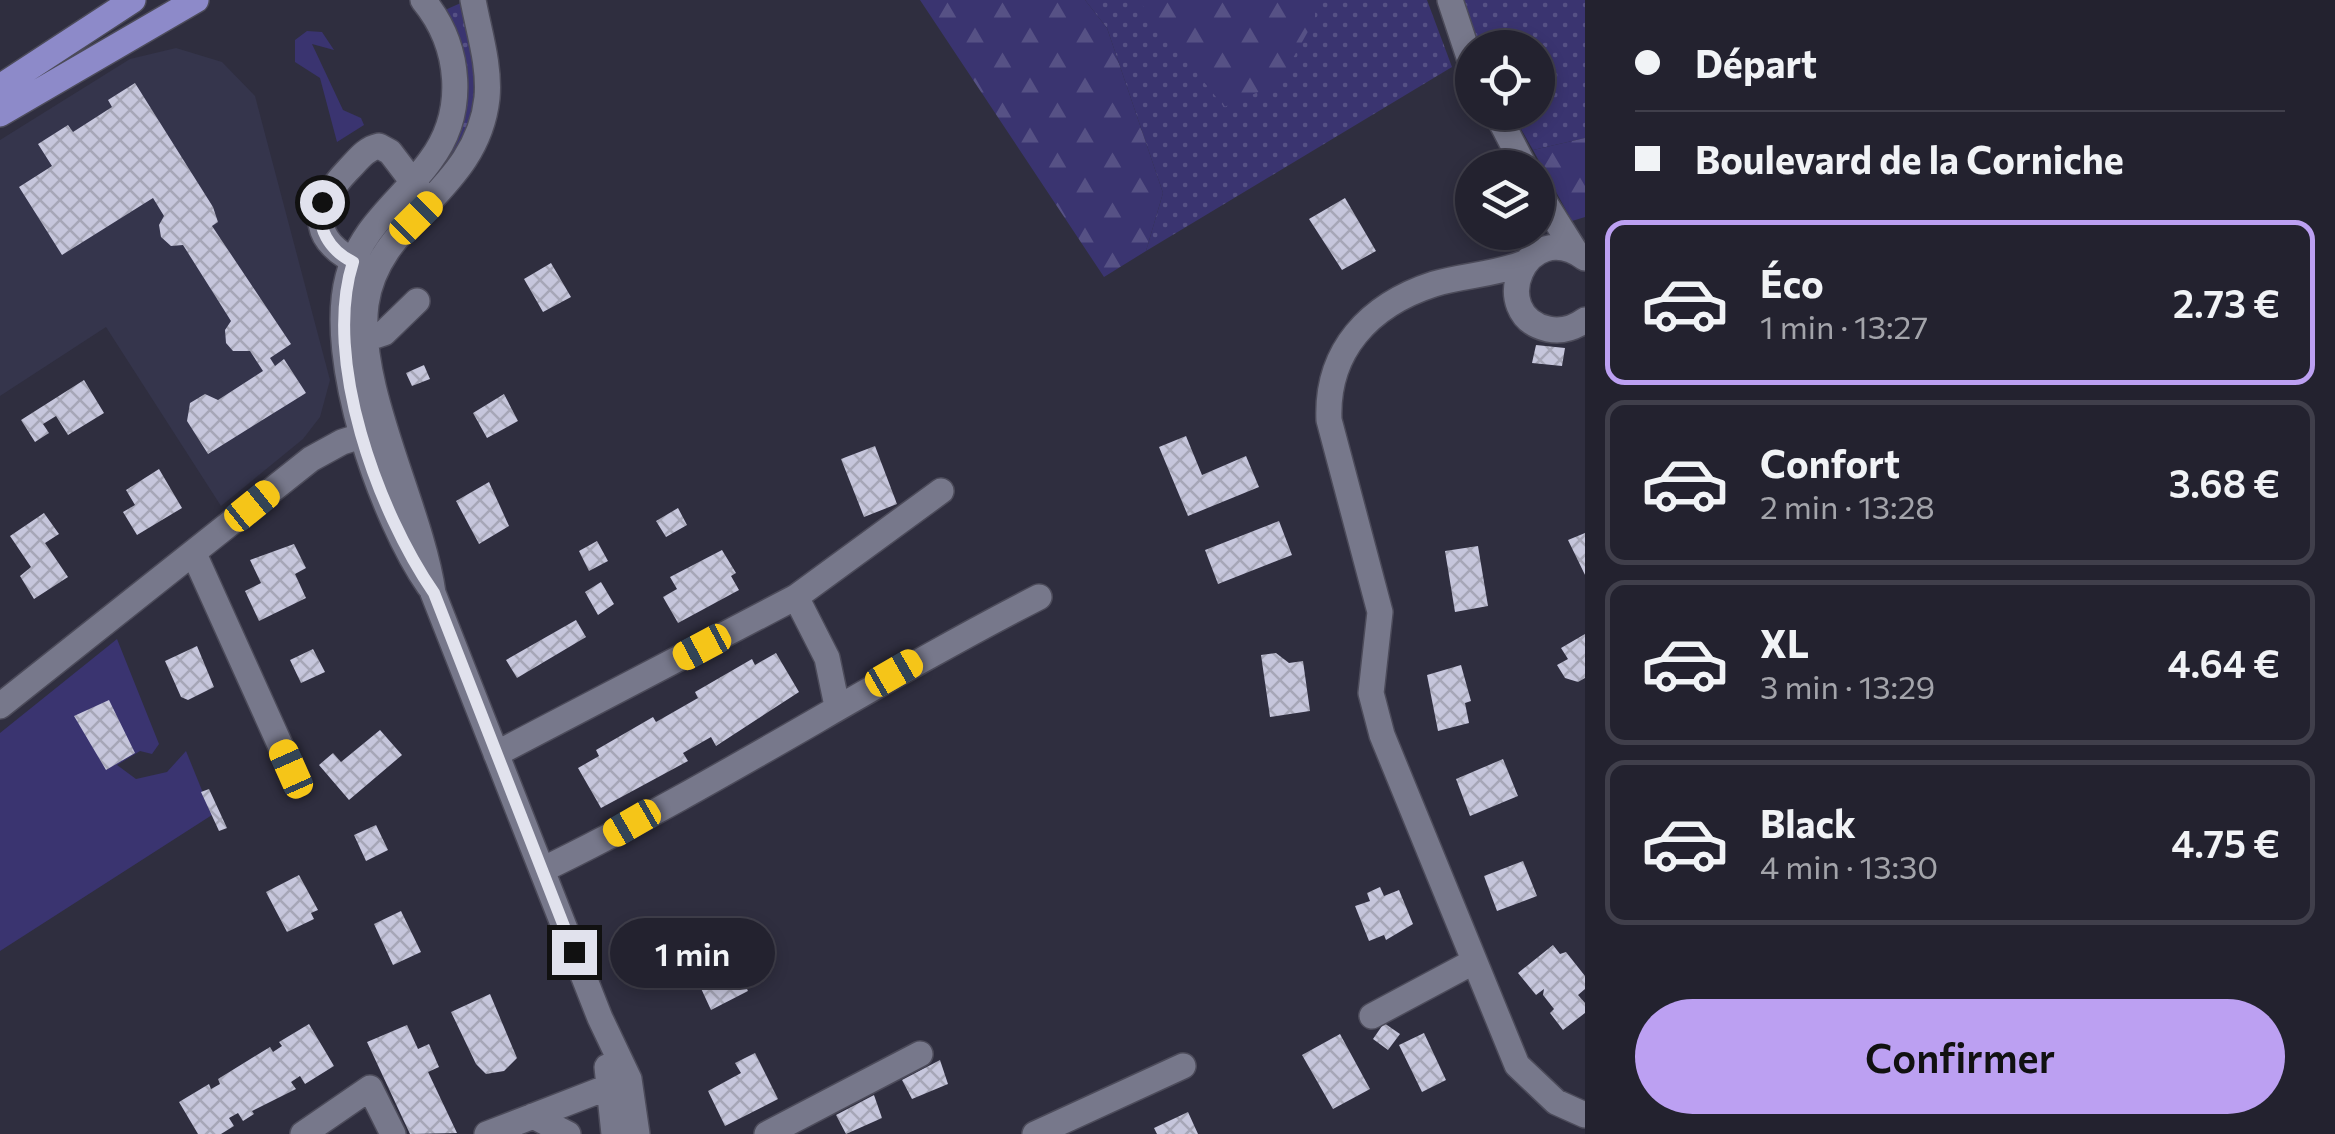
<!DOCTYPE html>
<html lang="fr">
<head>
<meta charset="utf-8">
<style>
	:root { --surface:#23222f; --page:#2b2a37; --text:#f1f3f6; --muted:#a3a4aa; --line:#403f4b; --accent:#bca0f2 }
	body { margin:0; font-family:Commissioner,sans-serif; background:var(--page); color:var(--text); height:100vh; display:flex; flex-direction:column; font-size:38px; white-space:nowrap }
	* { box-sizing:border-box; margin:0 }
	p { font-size:32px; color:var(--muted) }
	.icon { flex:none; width:55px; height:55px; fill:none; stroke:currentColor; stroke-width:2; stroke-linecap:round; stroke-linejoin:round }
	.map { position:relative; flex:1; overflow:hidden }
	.details { display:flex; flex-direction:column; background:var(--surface); width:750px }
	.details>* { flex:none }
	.banner { display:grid; align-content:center; height:220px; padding:0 50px; background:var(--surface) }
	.tools { position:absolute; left:1455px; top:30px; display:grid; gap:20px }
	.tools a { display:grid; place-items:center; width:100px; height:100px; border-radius:50%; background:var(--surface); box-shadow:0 5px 15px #0003,0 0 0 2px var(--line); font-size:50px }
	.end { position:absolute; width:45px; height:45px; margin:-22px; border:12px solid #e1e2ed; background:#111; box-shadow:0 0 0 5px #111 }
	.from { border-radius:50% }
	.bubble { position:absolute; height:70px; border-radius:35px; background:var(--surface); box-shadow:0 5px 15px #0003,0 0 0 2px var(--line); font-size:32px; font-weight:600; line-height:70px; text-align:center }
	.car { position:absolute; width:30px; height:60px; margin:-30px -15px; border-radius:12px; box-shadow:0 0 8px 2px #0007; background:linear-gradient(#f5c518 24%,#345 0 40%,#f5c518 0 76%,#345 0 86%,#f5c518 0) }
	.banner b { display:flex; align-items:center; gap:35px; height:95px; font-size:38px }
	.banner b+b { border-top:2px solid var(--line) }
	.banner i { width:25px; height:25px; background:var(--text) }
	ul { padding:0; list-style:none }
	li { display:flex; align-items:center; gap:30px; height:165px; margin:0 20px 15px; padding:0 30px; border:5px solid var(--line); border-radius:20px }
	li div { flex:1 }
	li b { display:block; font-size:38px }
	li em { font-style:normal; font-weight:600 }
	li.selected { border-color:var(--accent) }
	li>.icon { width:90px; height:90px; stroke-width:1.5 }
	.button { display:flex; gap:20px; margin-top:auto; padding:20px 50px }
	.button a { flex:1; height:115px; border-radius:60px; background:var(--accent); color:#111; font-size:40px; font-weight:600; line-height:115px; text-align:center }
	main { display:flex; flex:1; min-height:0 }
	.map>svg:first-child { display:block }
	.built { fill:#35354c }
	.grass { fill:url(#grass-dots) }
	.forest { fill:url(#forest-firs) }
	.green { fill:#3a3470 }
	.building { fill:url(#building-cross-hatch) }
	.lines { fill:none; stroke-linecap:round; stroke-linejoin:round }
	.minor-casing { stroke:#4c4b5a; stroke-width:28 }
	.major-casing { stroke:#4c4b5a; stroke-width:28 }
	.minor { stroke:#77788b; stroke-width:25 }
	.major { stroke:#8d8ac9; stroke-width:25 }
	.route { stroke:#e1e2ed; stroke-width:12 }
</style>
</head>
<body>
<main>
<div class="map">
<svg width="1585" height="1134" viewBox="0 0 1585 1134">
	<defs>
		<pattern id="grass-dots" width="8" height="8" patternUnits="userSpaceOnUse" patternTransform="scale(2.5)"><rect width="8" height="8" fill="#3a3470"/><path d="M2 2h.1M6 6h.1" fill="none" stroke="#565185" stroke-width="1.8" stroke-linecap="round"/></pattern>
		<pattern id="forest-firs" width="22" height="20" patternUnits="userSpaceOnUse" patternTransform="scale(2.5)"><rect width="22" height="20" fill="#3a3470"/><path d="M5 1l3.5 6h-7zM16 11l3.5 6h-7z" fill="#565185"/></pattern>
		<pattern id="building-cross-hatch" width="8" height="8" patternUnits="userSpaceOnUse" patternTransform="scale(2.5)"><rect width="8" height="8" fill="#c6c6dc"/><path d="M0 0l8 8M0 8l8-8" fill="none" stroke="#a6a6b7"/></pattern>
	</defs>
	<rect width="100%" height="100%" fill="#2f2e3f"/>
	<!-- built -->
	<path class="built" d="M176,48L222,62L255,96L330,380L320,417L303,439L221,506L106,327L0,396V140L130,59Z"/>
	<!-- grass -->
	<path class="grass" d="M1085,0H1138L1315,19V0H1427L1452,67L1146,251L1163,193L1107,28Z
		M1462,0H1585V138L1533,150L1512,113L1538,112V48L1477,47Z
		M463,2C478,94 485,110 431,190L424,183L440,164L445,10Z"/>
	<!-- forest -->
	<path class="forest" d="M920,0H1085L1107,28L1163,193L1146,251L1104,277Z
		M1138,0H1315V19L1279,83L1224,107Z
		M1585,138V217L1572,221L1533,150Z"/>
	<!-- green -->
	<path class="green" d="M307,31L322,32L334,50L312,44L343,110L361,118L364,125L337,142L320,78L295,62V40Z
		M117,639L159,744L152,754L140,751L117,765L136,779L167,772L186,751L212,815L0,951V733Z"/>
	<!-- building -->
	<path class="building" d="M135,83L213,207L218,222L212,226L291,344L270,358L275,366L284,359L306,393L208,454L187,421L190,403L205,394L218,400L263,371L250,351H233L226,343L225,330L231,321L183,245L171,246L161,237L159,225L164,216L153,198L62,255L19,187L52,166L38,144L68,125L73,132L112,107L108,100Z
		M1345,198L1376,251L1342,270L1309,219Z
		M551,263L571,297L543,312L524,279Z
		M1536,345L1565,348L1562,366L1532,363Z
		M424,365L430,379L412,386L406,373Z
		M84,380L104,413L68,435L56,416L43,424L49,433L35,442L21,420Z
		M504,394L518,421L487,438L473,413Z
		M1186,436L1202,475L1246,456L1259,487L1188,516L1159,447Z
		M875,446L897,504L864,517L841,459Z
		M159,469L182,508L137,535L123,512L135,505L126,490Z
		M489,482L509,526L479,544L456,501Z
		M678,508L687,525L666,537L656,521Z
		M44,513L59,534L45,543L68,577L34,599L20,576L31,567L10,536Z
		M1279,521L1292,555L1218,584L1205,550Z
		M1585,533V575L1568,540Z
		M597,541L608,561L589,571L579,551Z
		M294,544L306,568L295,574L306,598L259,621L245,591L261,583L250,560Z
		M1478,546L1488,606L1455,612L1445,551Z
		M722,550L736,573L731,576L739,590L678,623L663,597L677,589L670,577Z
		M601,582L614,604L598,615L585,592Z
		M576,620L586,637L517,678L506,660Z
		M1585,634V678L1578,682L1565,678L1557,665L1568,659L1561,648Z
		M197,646L214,687L188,700L181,697L165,661Z
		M313,649L325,672L301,683L290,660Z
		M776,653L799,692L716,746L711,737L683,753L688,761L601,808L578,768L599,756L596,750L653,717L656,722L698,698L695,692L752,659L755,665Z
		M1276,653L1289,663L1303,661L1310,711L1270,717L1261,655Z
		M1461,665L1471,701L1465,703L1469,723L1438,731L1427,675Z
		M109,700L135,753L106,770L74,716Z
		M380,730L402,755L349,800L319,765L333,753L341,762Z
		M1503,759L1518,796L1470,816L1456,779Z
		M209,789L227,828L219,831L201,792Z
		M376,825L388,850L366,861L354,835Z
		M1523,861L1537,896L1497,911L1484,876Z
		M299,875L318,910L311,913L314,919L287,932L266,892Z
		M1380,887L1384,896L1399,890L1413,924L1386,940L1384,935L1369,941L1355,906L1370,901L1367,893Z
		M401,911L421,952L393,965L374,924Z
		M743,935L758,965L740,974L748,991L711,1010L692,969L727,950L724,945Z
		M1553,945L1560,954L1566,952L1585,976V989L1578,995L1585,1003V1013L1563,1030L1550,1013L1554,1009L1543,995L1544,989L1536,995L1518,973Z
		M490,994L517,1058L504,1071L486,1074L476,1064L451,1012Z
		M1384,1023L1400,1034L1388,1050L1373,1039Z
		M309,1024L334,1066L305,1084L300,1076L291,1082L296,1089L252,1111L254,1114L243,1121L238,1113L229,1118L234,1126L221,1134H198L179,1102L209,1084L211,1089L220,1084L218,1079L270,1047L273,1052L282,1046L279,1042Z
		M407,1025L418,1049L429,1044L439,1067L428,1072L457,1133L410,1134L367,1042Z
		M1424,1033L1446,1080L1422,1092L1399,1045Z
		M1340,1034L1370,1089L1333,1109L1302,1055Z
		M755,1053L778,1099L725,1126L708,1091L741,1073L735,1063Z
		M940,1060L948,1084L912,1099L902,1080Z
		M874,1095L882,1118L846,1134L836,1115Z
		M1188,1112L1198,1134H1157L1154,1128Z"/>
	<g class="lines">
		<!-- minor casing -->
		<g class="minor-casing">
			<path id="minor" d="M423,0C461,46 467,112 430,161C401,201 361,226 348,277C326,359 382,518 429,586
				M473,0C479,32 490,66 487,98C477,192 378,218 366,304C355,388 421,507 433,593L600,1018L629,1079L637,1134
				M1450,0L1472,66
				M1496,112L1525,168
				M1538,192L1575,251
				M1585,258C1525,215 1486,315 1548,329C1562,332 1574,328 1585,320
				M1524,263C1494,275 1464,275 1434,284C1369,305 1326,351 1329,420L1380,612L1371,693L1382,735L1517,1065L1556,1102L1585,1115
				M366,267C311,243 308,212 348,170C358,160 365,149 379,146L390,152L422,194
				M354,343L384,333L417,301
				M194,554L291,769
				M796,597L827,658L837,706
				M0,706L311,459L342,442L377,431
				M496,754L796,597L941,491
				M542,870C712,788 871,683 1039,597
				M1372,1016L1473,962
				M607,1067L614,1134
				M533,1116L568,1134
				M303,1134L370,1088L393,1134
				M487,1134L629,1079
				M767,1134L920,1054
				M1035,1134L1183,1066"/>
		</g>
		<!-- major casing -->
		<g class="major-casing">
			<path id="major" d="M0,87L133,0
				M0,114L196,0"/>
		</g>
		<!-- minor -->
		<use href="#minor" class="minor"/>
		<!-- major -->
		<use href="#major" class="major"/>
	</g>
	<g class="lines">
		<!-- route -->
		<path class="route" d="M322,202C316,228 329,250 353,262C322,359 378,512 434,593L574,952"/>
	</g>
</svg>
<div class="tools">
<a><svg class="icon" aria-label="locate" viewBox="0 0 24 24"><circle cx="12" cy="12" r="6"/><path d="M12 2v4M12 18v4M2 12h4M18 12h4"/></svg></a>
<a><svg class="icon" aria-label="layers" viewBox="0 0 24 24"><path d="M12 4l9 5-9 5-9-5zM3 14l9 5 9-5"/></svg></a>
</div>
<i class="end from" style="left:322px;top:202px"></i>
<i class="end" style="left:574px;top:952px"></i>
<div class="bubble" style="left:610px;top:918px;width:165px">1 min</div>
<i class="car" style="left:416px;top:218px;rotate:45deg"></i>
<i class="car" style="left:252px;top:506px;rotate:51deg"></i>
<i class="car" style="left:702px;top:647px;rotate:242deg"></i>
<i class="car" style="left:894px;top:673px;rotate:60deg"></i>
<i class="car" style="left:291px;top:769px;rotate:336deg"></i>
<i class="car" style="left:632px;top:823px;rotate:240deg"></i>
</div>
<section class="details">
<div class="banner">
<b><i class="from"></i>Départ</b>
<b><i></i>Boulevard de la Corniche</b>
</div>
<ul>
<li class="selected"><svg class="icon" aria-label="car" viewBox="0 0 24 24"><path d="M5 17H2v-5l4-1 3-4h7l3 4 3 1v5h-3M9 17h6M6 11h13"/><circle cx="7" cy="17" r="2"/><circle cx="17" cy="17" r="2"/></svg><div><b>Éco</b><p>1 min · 13:27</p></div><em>2.73 €</em></li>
<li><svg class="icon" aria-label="car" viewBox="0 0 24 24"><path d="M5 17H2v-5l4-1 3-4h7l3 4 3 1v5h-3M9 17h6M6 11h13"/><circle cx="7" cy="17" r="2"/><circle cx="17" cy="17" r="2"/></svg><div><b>Confort</b><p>2 min · 13:28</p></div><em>3.68 €</em></li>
<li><svg class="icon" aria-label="car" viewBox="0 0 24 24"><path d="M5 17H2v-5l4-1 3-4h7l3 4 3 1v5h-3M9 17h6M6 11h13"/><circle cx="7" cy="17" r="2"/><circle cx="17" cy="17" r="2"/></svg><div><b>XL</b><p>3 min · 13:29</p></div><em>4.64 €</em></li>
<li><svg class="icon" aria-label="car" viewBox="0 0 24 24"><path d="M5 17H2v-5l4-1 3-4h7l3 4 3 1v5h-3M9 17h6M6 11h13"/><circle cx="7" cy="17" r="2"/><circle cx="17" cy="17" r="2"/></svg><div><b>Black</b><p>4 min · 13:30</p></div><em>4.75 €</em></li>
</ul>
<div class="button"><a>Confirmer</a></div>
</section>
</main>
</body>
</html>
